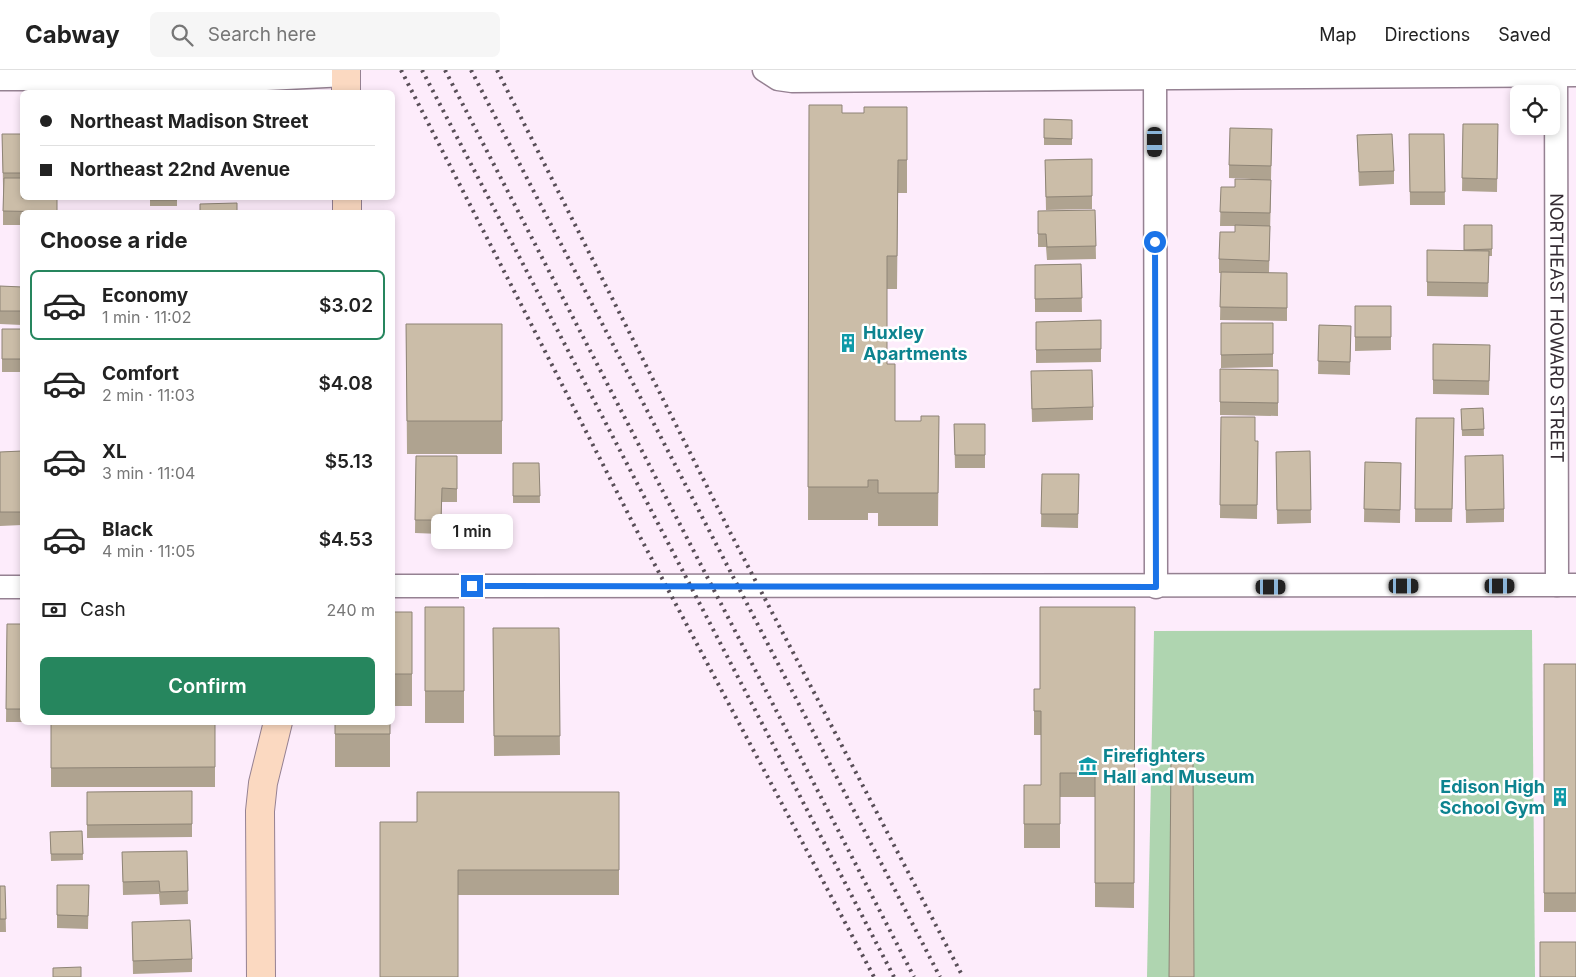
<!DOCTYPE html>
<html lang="en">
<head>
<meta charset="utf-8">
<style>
	:root { --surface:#fff; --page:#f6f6f6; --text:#222; --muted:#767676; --line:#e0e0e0; --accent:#26865e }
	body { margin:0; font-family:Inter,sans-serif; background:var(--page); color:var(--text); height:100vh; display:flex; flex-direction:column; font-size:19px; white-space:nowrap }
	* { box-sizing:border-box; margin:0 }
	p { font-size:16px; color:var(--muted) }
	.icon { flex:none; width:28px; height:28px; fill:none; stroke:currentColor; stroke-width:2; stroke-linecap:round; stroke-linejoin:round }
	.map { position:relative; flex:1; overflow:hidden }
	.drawer { position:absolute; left:20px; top:140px; width:375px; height:515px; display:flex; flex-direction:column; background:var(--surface); border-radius:8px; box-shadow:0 2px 8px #0003 }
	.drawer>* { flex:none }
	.hud { position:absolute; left:20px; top:20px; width:375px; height:110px; border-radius:8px; box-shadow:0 2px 8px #0003; display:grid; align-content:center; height:110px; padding:0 20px; background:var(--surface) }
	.tools { position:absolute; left:1510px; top:15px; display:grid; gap:10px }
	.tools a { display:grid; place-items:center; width:50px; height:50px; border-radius:8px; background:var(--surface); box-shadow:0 2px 8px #0003; font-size:25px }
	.end { position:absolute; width:22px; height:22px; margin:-11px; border:6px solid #1a73e8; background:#fff; box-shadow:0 0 0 2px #fff }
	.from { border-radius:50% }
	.bubble { position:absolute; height:35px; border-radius:8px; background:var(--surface); box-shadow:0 2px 8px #0003; font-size:16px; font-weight:600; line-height:35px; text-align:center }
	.car { position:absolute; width:15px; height:30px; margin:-15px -8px; border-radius:6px; box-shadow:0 0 4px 1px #0007; background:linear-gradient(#222 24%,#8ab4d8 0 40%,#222 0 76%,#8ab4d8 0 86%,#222 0) }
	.hud b { display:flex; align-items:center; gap:18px; height:48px; font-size:19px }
	.hud b+b { border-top:1px solid var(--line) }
	.hud i { width:12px; height:12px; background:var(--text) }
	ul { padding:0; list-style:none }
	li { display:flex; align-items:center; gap:15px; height:70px; margin:0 10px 8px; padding:0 10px; border:2px solid transparent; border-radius:8px }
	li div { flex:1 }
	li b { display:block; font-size:19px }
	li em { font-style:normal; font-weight:600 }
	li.current { border-color:var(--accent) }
	li>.icon { width:45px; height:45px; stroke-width:1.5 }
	h2 { padding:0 20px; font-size:22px; line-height:60px }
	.pay { display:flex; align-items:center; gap:12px; height:55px; padding:0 20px; font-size:19px }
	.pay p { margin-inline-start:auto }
	.button { display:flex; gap:10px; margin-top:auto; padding:10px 20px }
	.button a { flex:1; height:58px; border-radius:8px; background:var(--accent); color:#fff; font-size:20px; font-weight:600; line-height:58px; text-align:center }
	header { display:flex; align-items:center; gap:30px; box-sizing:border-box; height:70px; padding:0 25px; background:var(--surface); border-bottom:1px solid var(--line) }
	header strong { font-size:24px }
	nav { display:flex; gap:28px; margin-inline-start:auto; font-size:18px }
	.search { width:350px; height:45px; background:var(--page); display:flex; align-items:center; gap:12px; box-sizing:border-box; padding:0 18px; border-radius:8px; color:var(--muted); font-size:19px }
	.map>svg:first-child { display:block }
	.green { fill:#afd5b0 }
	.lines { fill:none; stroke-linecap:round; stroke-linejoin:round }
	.street-casing { stroke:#958192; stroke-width:25 }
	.secondary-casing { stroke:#958192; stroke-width:30 }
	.street { stroke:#fff; stroke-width:22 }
	.secondary { stroke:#fbd9c1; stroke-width:28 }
	.rail { stroke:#584e57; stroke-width:4; stroke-dasharray:2.5 5; stroke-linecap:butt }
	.wall { fill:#afa390 }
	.building { fill:#cbbda8; stroke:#8e8476 }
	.route { stroke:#1a73e8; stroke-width:6 }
	.labels { text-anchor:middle; stroke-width:5; stroke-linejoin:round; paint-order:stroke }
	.street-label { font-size:18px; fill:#332b32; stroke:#fff }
	.culture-label { font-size:18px; font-weight:bold; fill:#0d838f; stroke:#fff; text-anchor:start }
</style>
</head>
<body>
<header>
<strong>Cabway</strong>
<div class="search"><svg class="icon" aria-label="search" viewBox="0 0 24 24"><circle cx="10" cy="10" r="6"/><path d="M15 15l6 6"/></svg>Search here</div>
<nav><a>Map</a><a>Directions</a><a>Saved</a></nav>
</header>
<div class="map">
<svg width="1576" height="907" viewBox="0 0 1576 907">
	<rect width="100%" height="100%" fill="#fdecfb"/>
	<!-- green -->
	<path class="green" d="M1532,560L1535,907H1147L1154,561Z"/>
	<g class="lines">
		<!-- street casing -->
		<g class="street-casing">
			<g id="street">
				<path d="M764,0L778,9L792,11L1576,5"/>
				<path d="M1155,0L1156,517"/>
				<path id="s1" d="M1556,0L1557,515"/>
				<path d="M0,9H266L346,5"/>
				<path d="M392,516L1576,515"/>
				<path d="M0,517H22"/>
			</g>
		</g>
		<!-- secondary casing -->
		<g class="secondary-casing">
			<path id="secondary" d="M346,0V22
				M347,128V142
				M261,907L260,741L263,713L278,652"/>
		</g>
		<!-- street -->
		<use href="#street" class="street"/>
		<!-- secondary -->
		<use href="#secondary" class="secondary"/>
		<!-- rail -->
		<path class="rail" d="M401,0L639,465L874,907
			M422,0L894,907
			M445,0L914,907
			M471,0L940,907
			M497,0L731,464L963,907"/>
	</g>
	<!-- wall -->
	<path class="wall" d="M809,35L842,43H864L907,37V123H898L897,219H887V294L895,351H921L939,346L938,456H878V443H868V450H808Z
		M1044,49L1072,50V75H1044Z
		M1463,54H1498L1497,122L1462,121Z
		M1272,59L1271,110V123L1269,203H1287V251L1220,250L1221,203H1219V189L1235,162V156H1220L1221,117H1235L1252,109L1229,108V95Z
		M2,64H22V128L57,142H22V155H3V116Z
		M1409,64H1444L1445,135H1410Z
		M1357,65L1394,101V114L1359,116Z
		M1092,89V139L1046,140L1045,90Z
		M150,128H177V136H150Z
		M1095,140L1096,189L1047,190L1046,177H1038V141Z
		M1464,155H1492V186H1489L1488,227L1427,226V180L1464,181Z
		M1081,194L1082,242H1035V195Z
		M0,216L22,217V255L0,254Z
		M1355,236H1391V280L1355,281Z
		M1101,250V292L1036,293V252Z
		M1221,253H1273V297L1221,298Z
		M406,254H502V384H407Z
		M1319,255L1351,256L1350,305L1318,304Z
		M2,259H22V302H2Z
		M1433,274L1490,275L1489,325L1433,324Z
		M1220,299L1278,300V346L1220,345Z
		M1031,314L1093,337V350L1032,352Z
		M1483,338L1484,366H1462L1461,339Z
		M1221,347L1255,371H1258L1257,449L1220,448Z
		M1416,348H1454L1452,452H1415Z
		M954,354H985V398H955Z
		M22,381V455L0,456V382Z
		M1310,381L1311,453L1277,454L1276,382Z
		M416,386H457V432H442L441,464L415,463Z
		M1465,386L1504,439V452L1466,453Z
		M1365,392L1401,393L1400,453L1364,452Z
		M513,393H539L540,433H513Z
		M1042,404H1079L1078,458L1041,457Z
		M425,537H464V653H425Z
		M1135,537L1134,838L1095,837V727H1060V778H1024V715H1041V665H1034V619H1040Z
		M392,542H412V636H392Z
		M7,554H22V652H6Z
		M493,558H559L560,685L494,686Z
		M1544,594H1576V842H1544Z
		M51,652H215V717H51Z
		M335,652H390V697H335Z
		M192,721V767L87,768V722Z
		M619,722V825H458L417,752Z
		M82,761L83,790L51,791L50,762Z
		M187,781L188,834L160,835L159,824L123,825L122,782Z
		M57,815H89L88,859L57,858Z
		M0,816H5L6,862H0Z
		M132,852L192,889V902L133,904Z"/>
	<!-- building -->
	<path class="building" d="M809,35H842V43H864V37H907V90H898L897,186H887V294H895V351H921V346H939L938,423H878V410H868V417H808Z
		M1044,49L1072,50V69L1044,68Z
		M1463,54H1498L1497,109L1462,108Z
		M1230,58L1272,59L1271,96L1229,95Z
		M2,64H22V103H3Z
		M1392,64L1394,101L1359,102L1357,65Z
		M1409,64H1444L1445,122H1410Z
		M1092,89V126L1046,127L1045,90Z
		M4,108H22V128H57V142L3,141Z
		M1235,109L1271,110L1270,143L1220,142L1221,117H1235Z
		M150,128H177V130H150Z
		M237,133V142H200V134Z
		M1095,140L1096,176L1047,177L1046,164H1038V141Z
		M1235,155L1270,156L1269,191L1219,189L1220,162H1235Z
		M1464,155H1492V179L1464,180Z
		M1427,180L1489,181L1488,213L1427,212Z
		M1081,194L1082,228L1035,229V195Z
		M1221,202L1287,203V238L1220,237Z
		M0,216L22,217V241H0Z
		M1355,236H1391V267H1355Z
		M1101,250V279L1036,280V252Z
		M1221,253H1273V284L1221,285Z
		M406,254H502V351H407Z
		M1319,255L1351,256L1350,292L1318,291Z
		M2,259H22V289H2Z
		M1433,274L1490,275L1489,311L1433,310Z
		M1220,299L1278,300V333L1220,332Z
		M1092,300L1093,337L1032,339L1031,301Z
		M1483,338L1484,359L1462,360L1461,339Z
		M1221,347H1255V371H1258L1257,435H1220Z
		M1416,348H1454L1452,439H1415Z
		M954,354H985V385H955Z
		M22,381V442H0V382Z
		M1310,381L1311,440H1277L1276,382Z
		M1503,385L1504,439L1466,440L1465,386Z
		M416,386H457V419L442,418L441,450H415Z
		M1365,392L1401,393L1400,440L1364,439Z
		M513,393H539L540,426H513Z
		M1042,404H1079L1078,444H1041Z
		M425,537H464V621H425Z
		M1040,537H1135L1134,813H1095V703H1060V754H1024V715H1041V641H1034V619H1040Z
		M392,542H412V604H392Z
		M7,554H22V639H6Z
		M493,558H559L560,666H494Z
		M1544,594H1576V823H1544Z
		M51,652H215V697L51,698Z
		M335,652H390V664H335Z
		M1171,691H1193L1194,907H1169Z
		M192,721V754L87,755V722Z
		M417,722H619V800H458V907H380V752H417Z
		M82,761L83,784H51L50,762Z
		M187,781L188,821L160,822L159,811L123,812L122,782Z
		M57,815H89L88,846L57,845Z
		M0,816H5L6,849H0Z
		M190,850L192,889L133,891L132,852Z
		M1540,872H1576V907H1540Z
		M81,897V907H53V898Z"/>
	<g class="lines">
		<!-- route -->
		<path class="route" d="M472,516L1156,517L1155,172"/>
	</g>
	<!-- icons -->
	<defs>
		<g id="building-bare" transform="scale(1.5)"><path d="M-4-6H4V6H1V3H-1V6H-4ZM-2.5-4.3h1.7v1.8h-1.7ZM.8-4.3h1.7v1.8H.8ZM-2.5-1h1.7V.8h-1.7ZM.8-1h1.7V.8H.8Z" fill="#0f9aa8" stroke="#fff" stroke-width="2.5" paint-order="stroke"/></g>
		<g id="museum-bare" transform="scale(1.5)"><path d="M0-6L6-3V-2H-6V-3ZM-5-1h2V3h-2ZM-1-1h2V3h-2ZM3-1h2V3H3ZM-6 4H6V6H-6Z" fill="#0f9aa8" stroke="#fff" stroke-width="2.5" paint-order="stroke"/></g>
	</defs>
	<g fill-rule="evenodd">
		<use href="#building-bare" x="848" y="273"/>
		<use href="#museum-bare" x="1088" y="696"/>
		<use href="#building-bare" x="1560" y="727"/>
	</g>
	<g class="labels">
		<!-- street labels -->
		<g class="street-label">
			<text dy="6" stroke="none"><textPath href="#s1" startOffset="258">NORTHEAST HOWARD STREET</textPath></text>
		</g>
		<!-- culture labels -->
		<g class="culture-label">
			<text x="863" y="269">Huxley<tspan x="863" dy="21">Apartments</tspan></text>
			<text x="1103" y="692">Firefighters<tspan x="1103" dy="21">Hall and Museum</tspan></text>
			<text x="1545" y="723" text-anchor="end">Edison High<tspan x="1545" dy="21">School Gym</tspan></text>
		</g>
	</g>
</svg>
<div class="tools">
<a><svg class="icon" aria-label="locate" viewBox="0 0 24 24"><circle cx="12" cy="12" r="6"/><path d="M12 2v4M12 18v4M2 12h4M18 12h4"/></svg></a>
</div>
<i class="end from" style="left:1155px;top:172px"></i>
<i class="end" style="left:472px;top:516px"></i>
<div class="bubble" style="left:431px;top:444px;width:82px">1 min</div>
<i class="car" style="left:1155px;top:72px;rotate:180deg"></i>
<i class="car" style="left:1404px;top:516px;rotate:90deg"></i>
<i class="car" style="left:1500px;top:516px;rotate:90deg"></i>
<i class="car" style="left:1271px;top:517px;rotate:90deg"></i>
<div class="hud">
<b><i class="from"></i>Northeast Madison Street</b>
<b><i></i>Northeast 22nd Avenue</b>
</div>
<section class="drawer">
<h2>Choose a ride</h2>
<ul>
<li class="current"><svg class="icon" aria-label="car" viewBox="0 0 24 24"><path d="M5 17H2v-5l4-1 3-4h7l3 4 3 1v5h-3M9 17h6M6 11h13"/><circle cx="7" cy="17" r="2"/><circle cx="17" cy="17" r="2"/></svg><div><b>Economy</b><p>1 min · 11:02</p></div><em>$3.02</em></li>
<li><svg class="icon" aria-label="car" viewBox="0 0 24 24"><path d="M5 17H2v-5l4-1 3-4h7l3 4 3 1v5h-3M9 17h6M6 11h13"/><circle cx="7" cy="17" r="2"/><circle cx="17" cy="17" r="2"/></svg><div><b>Comfort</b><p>2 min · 11:03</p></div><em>$4.08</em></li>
<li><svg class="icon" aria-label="car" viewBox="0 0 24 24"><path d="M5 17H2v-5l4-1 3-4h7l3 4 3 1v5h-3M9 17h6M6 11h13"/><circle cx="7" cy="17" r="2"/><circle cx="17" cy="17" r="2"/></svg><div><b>XL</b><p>3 min · 11:04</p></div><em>$5.13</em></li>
<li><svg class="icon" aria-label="car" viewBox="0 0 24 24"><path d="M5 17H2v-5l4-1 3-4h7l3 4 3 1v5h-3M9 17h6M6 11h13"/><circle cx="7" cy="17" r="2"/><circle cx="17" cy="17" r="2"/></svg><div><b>Black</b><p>4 min · 11:05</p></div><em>$4.53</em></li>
</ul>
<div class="pay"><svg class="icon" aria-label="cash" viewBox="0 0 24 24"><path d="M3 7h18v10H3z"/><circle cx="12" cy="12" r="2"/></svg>Cash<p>240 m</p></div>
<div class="button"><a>Confirm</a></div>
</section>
</div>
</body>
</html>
